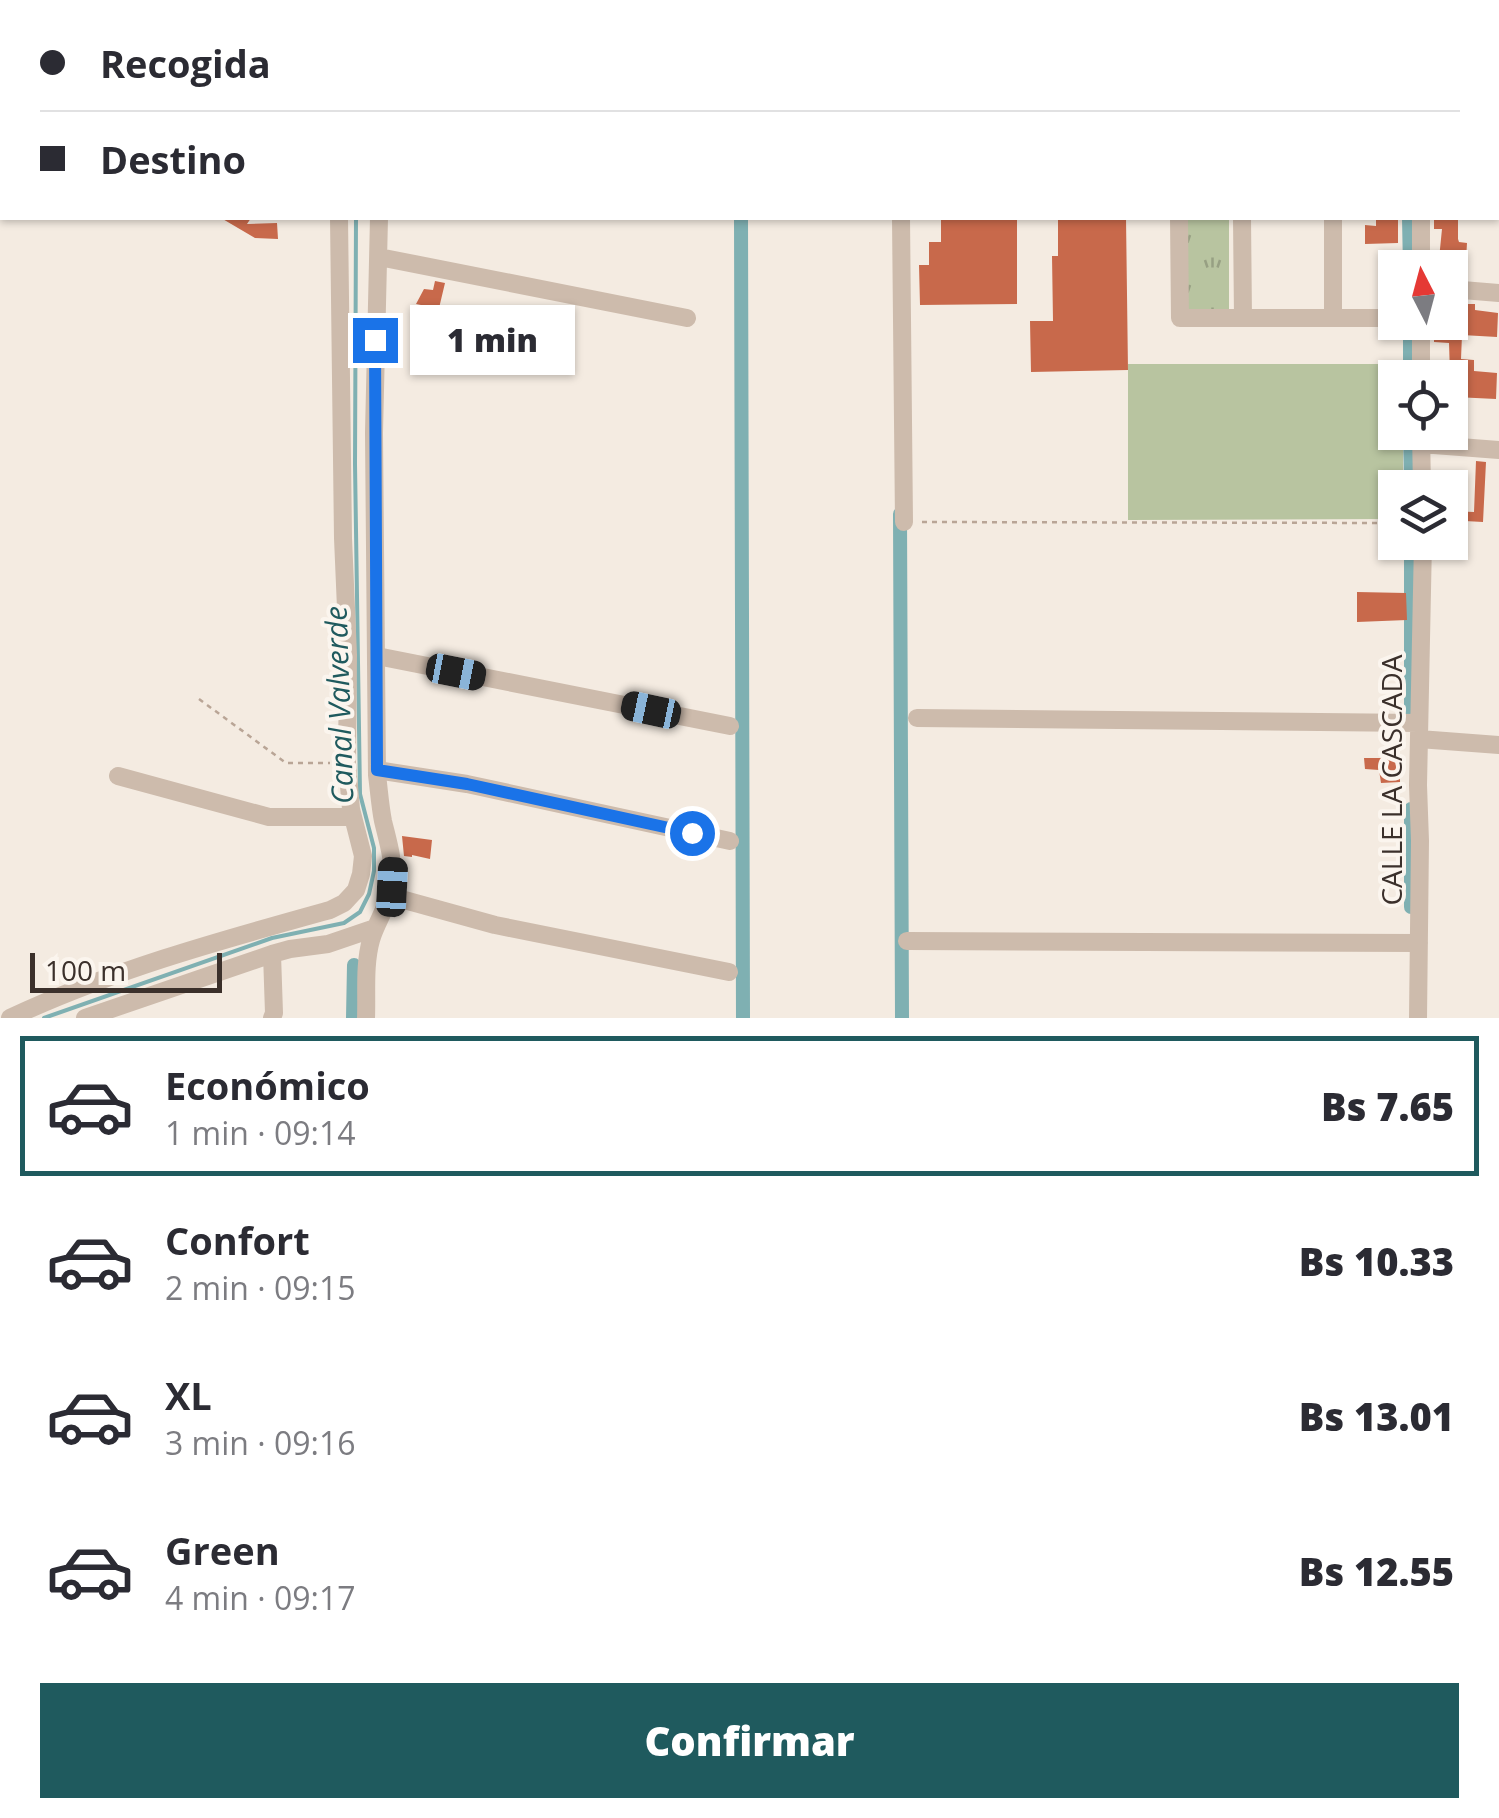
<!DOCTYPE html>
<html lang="es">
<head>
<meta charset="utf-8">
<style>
	:root { --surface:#fff; --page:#f2f2f3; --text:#2b2b33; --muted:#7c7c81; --line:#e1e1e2; --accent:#1f5a5e }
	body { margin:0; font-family:"Open Sans",sans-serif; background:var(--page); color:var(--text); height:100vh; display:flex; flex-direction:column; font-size:38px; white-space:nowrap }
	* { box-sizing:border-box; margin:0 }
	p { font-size:32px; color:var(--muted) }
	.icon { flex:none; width:55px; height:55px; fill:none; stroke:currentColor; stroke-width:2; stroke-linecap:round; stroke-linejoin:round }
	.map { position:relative; height:1018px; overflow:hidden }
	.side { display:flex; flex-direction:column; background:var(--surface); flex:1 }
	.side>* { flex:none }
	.guide { position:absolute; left:0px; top:0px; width:1500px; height:220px; box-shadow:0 2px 8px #0004; display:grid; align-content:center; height:220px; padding:0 40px; background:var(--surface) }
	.needle { width:65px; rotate:354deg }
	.buttons { position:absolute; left:1378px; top:250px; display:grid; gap:20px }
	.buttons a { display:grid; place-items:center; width:90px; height:90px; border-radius:0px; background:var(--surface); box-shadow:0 2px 8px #0004; font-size:50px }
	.scale { position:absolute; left:30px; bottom:25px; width:192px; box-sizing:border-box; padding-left:10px; border:5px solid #3b302b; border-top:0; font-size:28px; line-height:35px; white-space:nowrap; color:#3b302b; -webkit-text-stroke:8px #fbf5ee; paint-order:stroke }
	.end { position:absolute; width:45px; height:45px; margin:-22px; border:12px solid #1a73e8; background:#fff; box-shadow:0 0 0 5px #fff }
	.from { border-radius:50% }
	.bubble { position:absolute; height:70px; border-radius:0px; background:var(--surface); box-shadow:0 2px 8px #0004; font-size:32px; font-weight:800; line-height:70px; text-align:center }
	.car { position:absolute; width:30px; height:60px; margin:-30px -15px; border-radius:12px; box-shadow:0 0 8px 2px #0007; background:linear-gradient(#222 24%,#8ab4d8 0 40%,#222 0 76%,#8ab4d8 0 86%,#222 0) }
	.guide b { display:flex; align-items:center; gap:35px; height:95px; font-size:38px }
	.guide b+b { border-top:2px solid var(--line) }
	.guide i { width:25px; height:25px; background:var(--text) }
	ul { padding:18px 0 0; list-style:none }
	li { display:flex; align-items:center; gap:30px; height:140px; margin:0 20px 15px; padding:0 20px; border:5px solid transparent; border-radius:0px }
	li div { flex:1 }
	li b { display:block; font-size:38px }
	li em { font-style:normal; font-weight:800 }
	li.active { border-color:var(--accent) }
	li>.icon { width:90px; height:90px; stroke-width:1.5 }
	.button { display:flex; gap:20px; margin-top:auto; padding:20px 40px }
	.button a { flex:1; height:115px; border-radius:0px; background:var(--accent); color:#fff; font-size:40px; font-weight:800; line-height:115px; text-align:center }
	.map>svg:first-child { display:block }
	.park { fill:url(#park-tufts) }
	.pitch { fill:#b8c4a0 }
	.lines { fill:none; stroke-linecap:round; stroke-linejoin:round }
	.stream { stroke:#7fb0b2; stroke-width:4 }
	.canal { stroke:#7fb0b2; stroke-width:14 }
	.building { fill:#c8694b }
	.path { stroke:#b9a596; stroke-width:2.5; stroke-dasharray:5 5; stroke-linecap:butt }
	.minor { stroke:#cdbbac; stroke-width:18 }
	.route { stroke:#1a73e8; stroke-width:12 }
	.labels { text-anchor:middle; stroke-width:8; stroke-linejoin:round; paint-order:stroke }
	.street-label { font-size:28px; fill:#3b302b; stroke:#fbf5ee }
	.water-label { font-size:30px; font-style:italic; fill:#1f5a5e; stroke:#fbf5ee }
</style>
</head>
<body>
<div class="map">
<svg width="1499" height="1018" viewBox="0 0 1499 1018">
	<defs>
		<pattern id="park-tufts" width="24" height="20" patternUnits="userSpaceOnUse" patternTransform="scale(2.5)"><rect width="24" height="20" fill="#b8c4a0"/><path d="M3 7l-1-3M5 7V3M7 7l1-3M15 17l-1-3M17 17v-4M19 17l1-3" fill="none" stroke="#97a083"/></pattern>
	</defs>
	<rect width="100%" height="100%" fill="#f4ebe1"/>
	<!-- park -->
	<path class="park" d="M1186,218H1229V309H1186Z"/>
	<!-- pitch -->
	<path class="pitch" d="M1128,364H1403V377L1395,378V432L1403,433V487L1395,488V519L1128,520Z"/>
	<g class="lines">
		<!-- stream -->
		<path class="stream" d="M358,2V0
			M44,1018L272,938L344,923L360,912L369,894L374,871V848L360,794L355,464L356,218"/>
		<!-- canal -->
		<path class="canal" d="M739,0V2
			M1408,0V2
			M741,218L743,1018
			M1409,218L1410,268
			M1410,328V378
			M1410,432L1411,488
			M900,514L902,1018
			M1411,542V717
			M1411,907V809
			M353,1018L354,965"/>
	</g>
	<!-- building -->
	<path class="building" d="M221,218H251L247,224L277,223L278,239L255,238Z
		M941,218H1017V304L920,305L919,265H929V242H941Z
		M1058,218H1126L1128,370L1031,372L1030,321H1053L1052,256H1058Z
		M1376,218H1398V243L1365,244V225L1376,226Z
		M1434,218H1458V239L1459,242L1467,243L1466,260L1439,259L1442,229H1434Z
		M435,281L445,283L435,325L418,322L421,305L416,304L424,289L433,290Z
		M1458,304H1475V310L1498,313L1497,337L1462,335L1461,359L1474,360V371L1497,373L1496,399L1455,397L1457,375L1450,374L1449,343L1434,342V327L1456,328Z
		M551,307L570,313L565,338L546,335Z
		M1476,461L1486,462L1483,522L1465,521V526H1450V511L1474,512Z
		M1357,592L1406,593L1407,620L1357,622Z
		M1364,758H1400V782L1381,783L1379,770L1365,769Z
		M402,836L432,840L430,859L412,855V857L404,856Z"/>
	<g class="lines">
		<!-- path -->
		<path class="path" d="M288,0L322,1
			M922,522L1395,523
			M199,699L286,763H330"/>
		<!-- minor -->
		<path class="minor" d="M375,0L380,2
			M899,0V2
			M177,2L179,0
			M337,2V0
			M1421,2V0
			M1498,207L1499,208
			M901,218L904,522
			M1179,218L1180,318H1395
			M1242,218L1243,318
			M1333,218V318
			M379,257L687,318
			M1421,268V218
			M1450,289L1499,293
			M1421,378V322
			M1421,433L1422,488
			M1421,444L1499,450
			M377,656L730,726
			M917,718L1419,723
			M1419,739L1499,745
			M377,770L467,784L730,841
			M118,776L269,817H353
			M390,896L495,925L729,972
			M907,941L1419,943
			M10,1018C112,970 222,940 330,910L344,903L356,890L361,874L363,856L351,809L347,763L348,655L343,538L339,218
			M85,1018L272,954L290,949L328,944L375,928
			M272,1018L274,1013L272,954
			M366,1018C367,993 364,965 371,940C377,920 390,904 392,882C394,860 388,842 383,821C380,806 379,790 377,775L374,433L379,218
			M1418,1018L1420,841L1418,785L1423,542"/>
	</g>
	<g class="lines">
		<!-- route -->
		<path class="route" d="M375,340L377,770L467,784L692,833"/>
	</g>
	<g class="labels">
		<!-- street labels -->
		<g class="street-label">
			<text transform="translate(1392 780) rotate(-90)" y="10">CALLE LA CASCADA</text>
		</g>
		<!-- water labels -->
		<g class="water-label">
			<text transform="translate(340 705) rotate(-92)" y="10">Canal Valverde</text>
		</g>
	</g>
</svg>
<div class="buttons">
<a><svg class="needle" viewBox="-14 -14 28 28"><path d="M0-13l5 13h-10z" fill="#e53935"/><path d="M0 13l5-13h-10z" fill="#7c7c81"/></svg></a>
<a><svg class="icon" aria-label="locate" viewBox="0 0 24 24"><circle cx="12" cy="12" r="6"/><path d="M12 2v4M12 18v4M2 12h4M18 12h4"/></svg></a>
<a><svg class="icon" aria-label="layers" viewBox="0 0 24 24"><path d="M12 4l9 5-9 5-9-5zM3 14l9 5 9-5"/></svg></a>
</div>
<div class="scale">100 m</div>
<i class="end from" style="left:692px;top:833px"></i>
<i class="end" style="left:375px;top:340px"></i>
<div class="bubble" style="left:410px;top:305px;width:165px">1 min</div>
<i class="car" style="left:456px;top:672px;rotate:101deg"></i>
<i class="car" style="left:651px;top:710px;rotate:282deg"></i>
<i class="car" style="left:392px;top:887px;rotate:3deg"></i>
<div class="guide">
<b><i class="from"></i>Recogida</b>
<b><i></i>Destino</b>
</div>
</div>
<section class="side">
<ul>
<li class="active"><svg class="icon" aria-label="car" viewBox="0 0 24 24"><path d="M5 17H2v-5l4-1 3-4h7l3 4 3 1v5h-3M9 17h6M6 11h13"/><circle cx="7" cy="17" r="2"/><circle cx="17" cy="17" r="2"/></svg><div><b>Económico</b><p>1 min · 09:14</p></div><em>Bs 7.65</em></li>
<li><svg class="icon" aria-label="car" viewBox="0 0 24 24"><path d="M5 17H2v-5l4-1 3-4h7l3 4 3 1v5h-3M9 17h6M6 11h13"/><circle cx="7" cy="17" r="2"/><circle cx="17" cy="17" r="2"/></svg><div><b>Confort</b><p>2 min · 09:15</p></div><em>Bs 10.33</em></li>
<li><svg class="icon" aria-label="car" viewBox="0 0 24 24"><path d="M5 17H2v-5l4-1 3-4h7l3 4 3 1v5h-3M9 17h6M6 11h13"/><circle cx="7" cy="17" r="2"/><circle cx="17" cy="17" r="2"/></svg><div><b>XL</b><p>3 min · 09:16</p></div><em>Bs 13.01</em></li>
<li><svg class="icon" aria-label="car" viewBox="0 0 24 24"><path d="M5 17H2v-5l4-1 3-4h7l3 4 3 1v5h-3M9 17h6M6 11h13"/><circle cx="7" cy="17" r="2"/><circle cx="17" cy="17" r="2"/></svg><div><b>Green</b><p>4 min · 09:17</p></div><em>Bs 12.55</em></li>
</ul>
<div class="button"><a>Confirmar</a></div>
</section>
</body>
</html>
